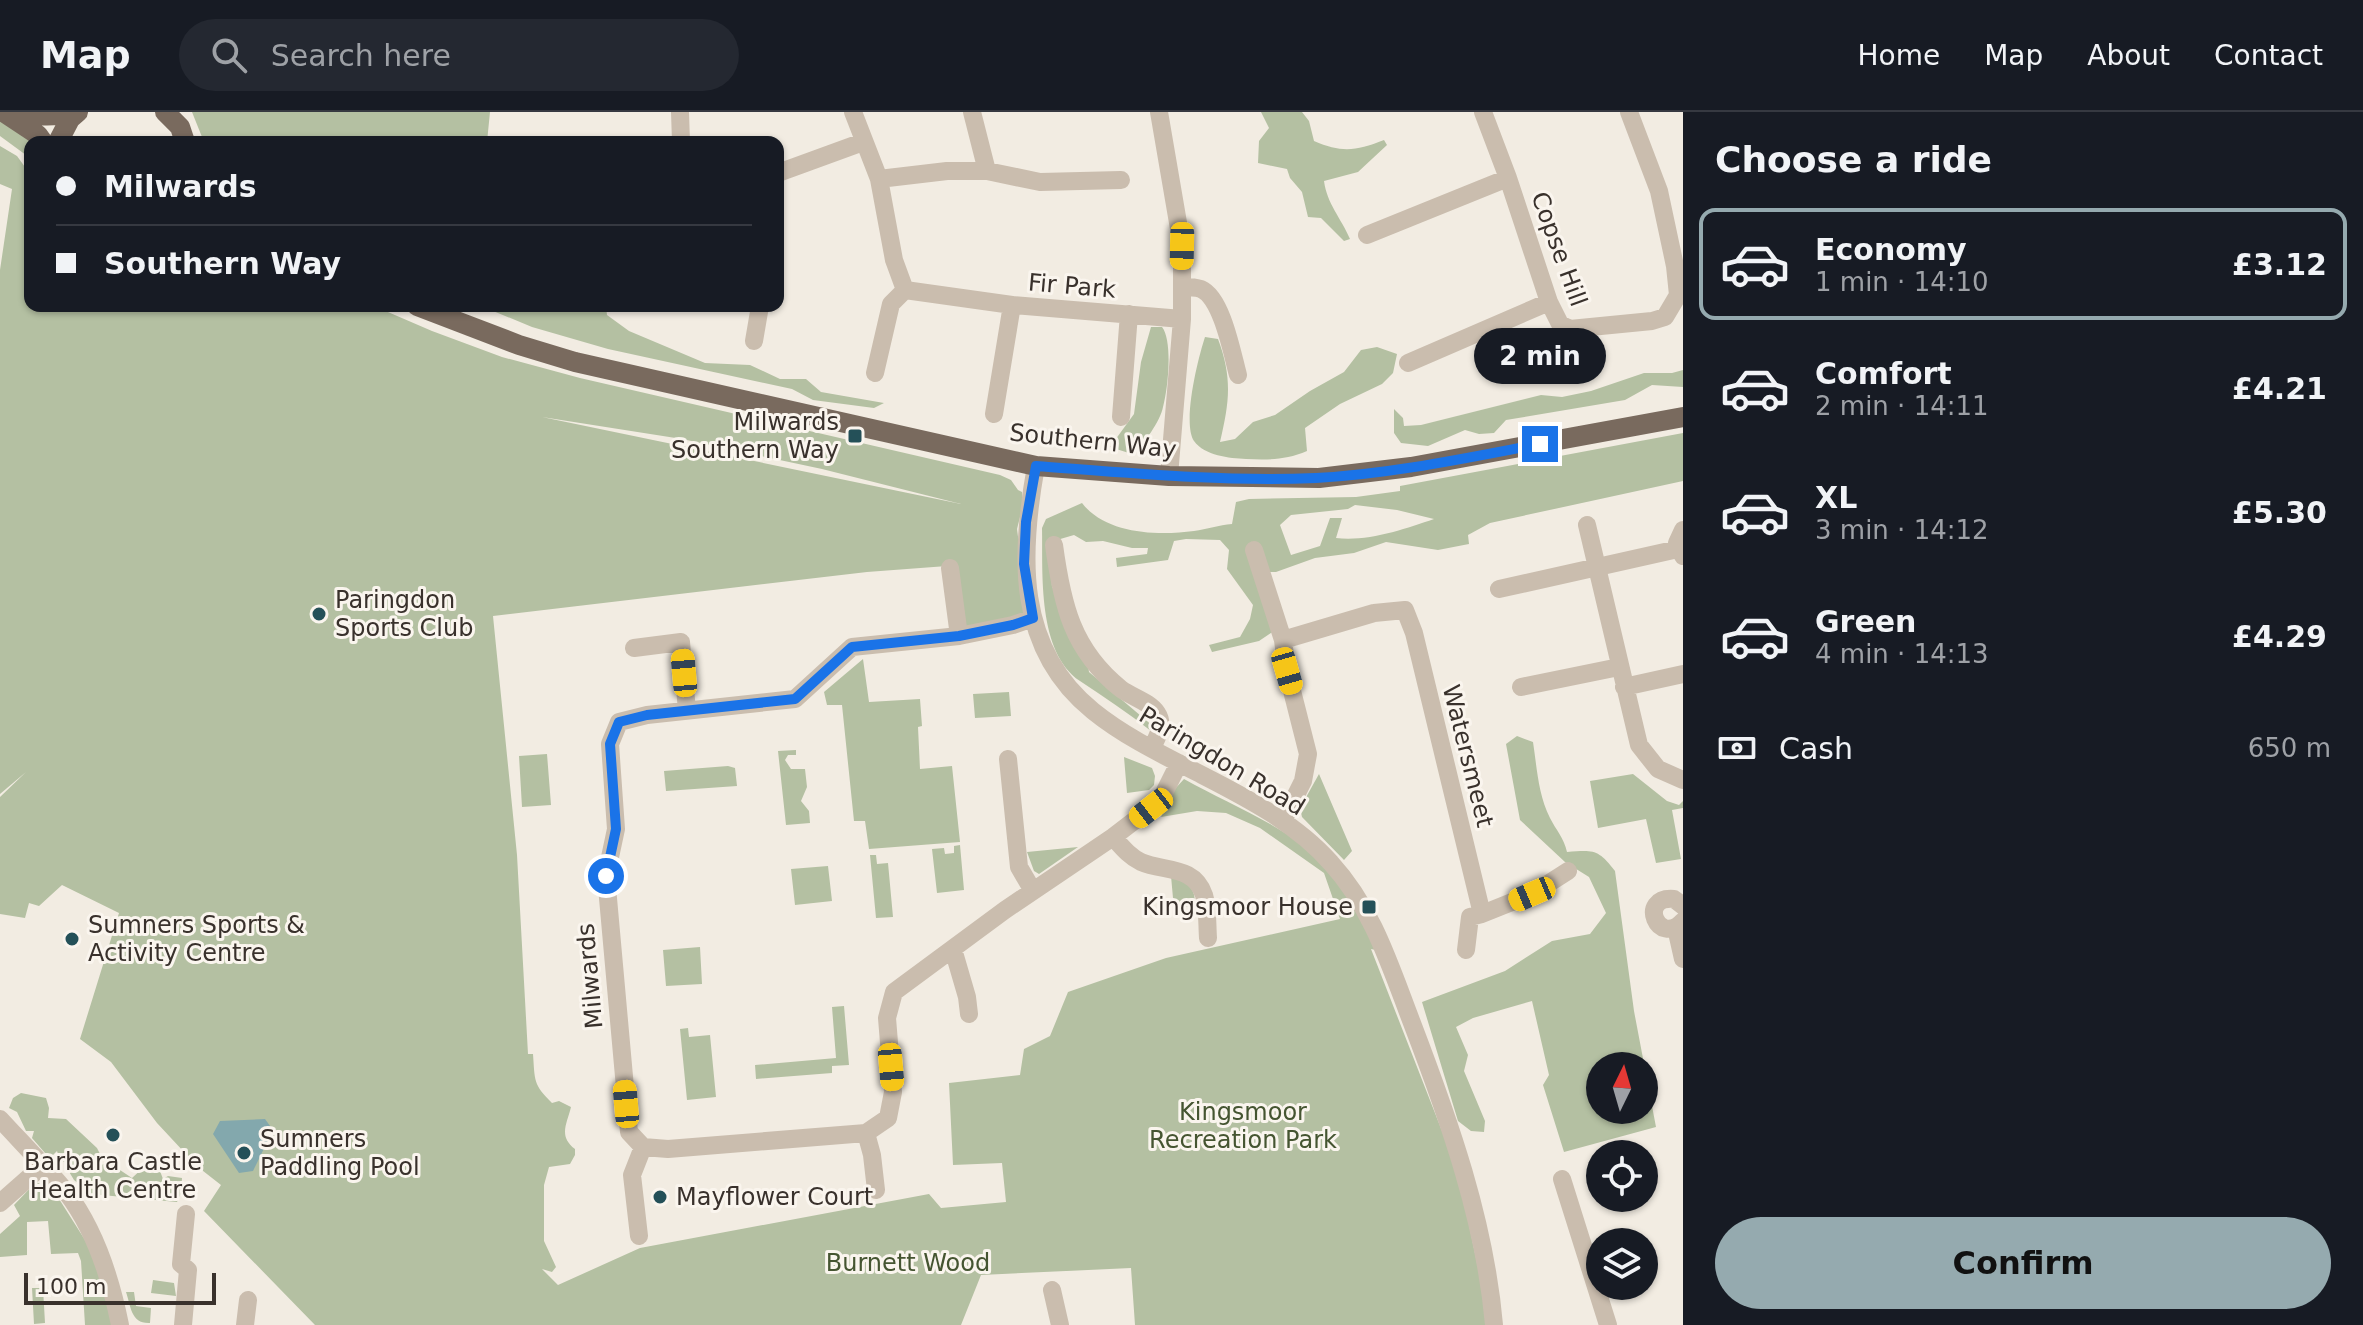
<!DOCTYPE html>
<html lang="en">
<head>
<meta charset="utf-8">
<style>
	:root { --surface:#171b24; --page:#242831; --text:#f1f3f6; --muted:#9ea1a6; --line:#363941; --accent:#95aaaf }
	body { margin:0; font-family:"DejaVu Sans",sans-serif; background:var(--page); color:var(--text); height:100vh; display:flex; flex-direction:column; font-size:30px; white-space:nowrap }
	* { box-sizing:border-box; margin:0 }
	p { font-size:26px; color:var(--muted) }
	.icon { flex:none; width:44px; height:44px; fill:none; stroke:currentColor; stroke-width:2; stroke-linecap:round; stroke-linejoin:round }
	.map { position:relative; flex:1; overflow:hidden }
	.drawer { display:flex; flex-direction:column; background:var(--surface); width:680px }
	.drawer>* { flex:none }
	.top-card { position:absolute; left:24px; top:24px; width:760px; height:176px; border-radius:16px; box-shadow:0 2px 6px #0004; display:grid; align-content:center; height:176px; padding:0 32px; background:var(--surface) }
	.needle { width:52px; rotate:5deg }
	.buttons { position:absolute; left:1586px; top:940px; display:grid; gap:16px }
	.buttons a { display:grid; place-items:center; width:72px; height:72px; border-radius:50%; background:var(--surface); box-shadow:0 2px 6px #0004; font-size:40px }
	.scale { position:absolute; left:24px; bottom:20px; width:192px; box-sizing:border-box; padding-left:8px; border:4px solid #39312c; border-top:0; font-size:22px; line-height:28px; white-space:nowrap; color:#39312c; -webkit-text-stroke:6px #faf5ee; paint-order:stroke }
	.end { position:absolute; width:36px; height:36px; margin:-18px; border:10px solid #1a73e8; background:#fff; box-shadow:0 0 0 4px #fff }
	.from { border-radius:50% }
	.bubble { position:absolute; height:56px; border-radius:28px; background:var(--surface); box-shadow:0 2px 6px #0004; font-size:26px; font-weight:800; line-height:56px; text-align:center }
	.car { position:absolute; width:24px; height:48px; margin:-24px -12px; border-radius:10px; box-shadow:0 0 6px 2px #0007; background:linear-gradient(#f5c518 24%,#345 0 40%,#f5c518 0 76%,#345 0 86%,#f5c518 0) }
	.top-card b { display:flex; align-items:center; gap:28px; height:76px; font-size:30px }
	.top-card b+b { border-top:2px solid var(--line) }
	.top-card i { width:20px; height:20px; background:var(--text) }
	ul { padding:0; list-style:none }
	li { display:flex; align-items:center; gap:24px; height:112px; margin:0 16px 12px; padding:0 16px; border:4px solid transparent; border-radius:16px }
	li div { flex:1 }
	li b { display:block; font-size:30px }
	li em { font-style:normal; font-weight:800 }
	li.on { border-color:var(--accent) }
	li>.icon { width:72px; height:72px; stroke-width:1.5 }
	h2 { padding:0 32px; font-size:36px; line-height:96px }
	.pay { display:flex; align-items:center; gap:20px; height:88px; padding:0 32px; font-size:30px }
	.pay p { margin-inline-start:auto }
	.action { display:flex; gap:16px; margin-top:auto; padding:16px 32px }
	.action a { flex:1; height:92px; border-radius:48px; background:var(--accent); color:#111; font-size:32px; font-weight:800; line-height:92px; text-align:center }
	header { display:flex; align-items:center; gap:48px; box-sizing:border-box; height:112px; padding:0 40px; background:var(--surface); border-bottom:2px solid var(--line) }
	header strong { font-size:38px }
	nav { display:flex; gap:44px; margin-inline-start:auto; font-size:28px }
	.search { width:560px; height:72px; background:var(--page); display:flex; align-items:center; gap:20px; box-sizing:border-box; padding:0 28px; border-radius:44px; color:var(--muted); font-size:30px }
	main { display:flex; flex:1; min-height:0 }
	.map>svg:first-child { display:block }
	.green { fill:#b4c0a2; fill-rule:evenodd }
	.water { fill:#83a8ad }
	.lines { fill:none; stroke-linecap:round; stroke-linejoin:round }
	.minor { stroke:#cabdae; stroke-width:18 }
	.major { stroke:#796a5e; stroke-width:20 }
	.route { stroke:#1a73e8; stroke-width:10 }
	.poi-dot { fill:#245058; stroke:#faf5ee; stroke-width:3 }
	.labels { text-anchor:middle; stroke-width:6; stroke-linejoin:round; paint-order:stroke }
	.street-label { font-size:24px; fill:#39312c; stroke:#faf5ee }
	.poi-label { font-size:24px; fill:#39312c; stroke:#faf5ee; text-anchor:start }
	.park-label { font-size:24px; fill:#455531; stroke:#faf5ee }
</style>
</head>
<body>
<header>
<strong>Map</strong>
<div class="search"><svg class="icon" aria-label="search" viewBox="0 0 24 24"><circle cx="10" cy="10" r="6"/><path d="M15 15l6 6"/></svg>Search here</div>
<nav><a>Home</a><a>Map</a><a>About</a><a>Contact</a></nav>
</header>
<main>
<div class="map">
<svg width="1683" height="1213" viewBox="0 0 1683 1213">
	<rect width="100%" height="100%" fill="#f2ece2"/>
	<!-- green -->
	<path class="green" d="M192,0H490L487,30H204Z
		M1261,0H1302L1309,9L1314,29C1342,41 1356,39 1384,28L1387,33L1358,60L1324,69C1327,92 1341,106 1350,127L1344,129L1321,106L1308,105L1302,80L1290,66L1287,57L1258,51L1259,29L1269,16Z
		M0,5L32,30H30V46L0,24Z
		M0,34L17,44L30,62V194H374L432,219L502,245L580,266L1000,363L1011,368L1018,378L1022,380L1023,393L1017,417L1028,501L955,520L947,454L867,460L493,504L517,743L528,942H533C535,969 533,972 552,991L559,989L571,995C567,1012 558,1024 575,1037V1043L570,1052L549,1055L544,1073V1129L556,1155L552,1160L542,1157L558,1173L640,1136L929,1082L941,1096L1006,1090L1002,1051L953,1053L949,971L1020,963L1024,937L1050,924L1068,880L1166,846L1340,807L1324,761L1260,716L1226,701L1197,699L1161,705L1173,679L1184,667C1232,694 1293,717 1331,757C1347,775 1364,816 1376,838L1371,837L1458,1060L1490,1213H1135L1131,1156L981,1163L961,1213H315L204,1099L221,1073L198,1055L157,1011L111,950L80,927L119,801L62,773L39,794L29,791L25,806L0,802V685L26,660L0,682V158L12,77L0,72ZM542,305L682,327L822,357L961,392Z
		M481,194H561L573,198L586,194H606L607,203L629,219L705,251L750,253L780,267H806L821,280L884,291L874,296L813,288L792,277L608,237L532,215Z
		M1151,215H1162C1173,229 1168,277 1163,295C1160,310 1144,332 1132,342L1110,335L1134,302L1141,250Z
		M1205,225L1218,227C1233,267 1229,291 1220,330L1235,327L1253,310L1275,303L1310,279L1344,260L1361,238L1377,235L1397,242L1393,261L1382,272L1340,292L1305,316L1307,339C1286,348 1268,348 1246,347C1229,346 1205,344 1194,329C1182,311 1198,246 1205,225Z
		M1683,258V275L1652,273L1625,288L1506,308L1494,321L1479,322L1465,318L1428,334L1401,331L1394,321V297L1403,306L1404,314L1421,313L1541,283L1562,285L1591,279L1644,261H1672Z
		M1683,321V369L1490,411L1468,423L1469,432L1438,438L1386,430L1354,441L1315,446L1276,460H1257L1274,519L1259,529L1212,540L1209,533L1240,525L1250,507L1253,493L1227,457L1229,438L1220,428L1186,427L1174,429L1168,448L1117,455L1116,446L1147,442L1148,436H1132L1103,429L1086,430L1074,423L1050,430L1052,475L1061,486L1087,546L1089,560L1154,615L1151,619C1128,601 1104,585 1080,569C1037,540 1043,461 1042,416L1046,407L1082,391C1106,422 1157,424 1194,419C1207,417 1219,413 1232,412L1236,390L1249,387L1356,385L1400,379V374ZM1355,393L1397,398L1434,407C1405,417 1367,430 1336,426L1342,406H1330L1320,434L1291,443L1280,413L1291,403L1348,397Z
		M863,547L869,590L920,587L922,614L918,615L920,657L952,654L960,730L869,737L865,709H854L842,593H827L824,580Z
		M1009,580L1011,604L975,606L973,582Z
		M1517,624L1533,630C1537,656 1538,682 1550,706C1556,718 1564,726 1567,740C1594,738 1598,737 1615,759L1634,899L1656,1015L1564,1040L1543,973L1549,963L1532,889L1473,906L1456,915L1468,943L1464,959L1485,1009L1484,1020L1471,1019L1458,1009L1422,890L1505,859L1552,829L1590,822L1606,801L1589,765L1565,750L1520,708L1506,632ZM1600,954H1644V998H1600Z
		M796,638V643H788L785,648L791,657H805L807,675L801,689L809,699L810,711L786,713L778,639Z
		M547,642L551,693L522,695L519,644Z
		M1124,645L1152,656L1155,664L1154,673L1149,678L1127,681Z
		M728,654L735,656L737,674L666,679L664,659Z
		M1319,662L1352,739L1344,748L1302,705L1300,696Z
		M1633,662L1667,689L1679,693L1683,689V696L1672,698L1681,747L1656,751L1646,707L1598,716L1590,669Z
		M960,733L964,778L937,781L932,737L944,736L945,742L954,741V734Z
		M1078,735L1039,762L1034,759L1027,740Z
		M870,743H876L877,752L888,751L893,805L876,806Z
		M828,754L832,789L795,793L791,757Z
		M1171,764C1185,766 1198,778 1194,793L1174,797Z
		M700,835L702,872L666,874L663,838Z
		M844,894L849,953L832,954V961L756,967L755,953L836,946L832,895Z
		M688,916L689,925L710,923L716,985L687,988L680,917Z
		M21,981L46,986L49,996L48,1006L66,1007L97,1036L101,1044L97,1053L111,1052L132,1066L144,1055L151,1053L160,1059L163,1067L168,1064L182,1066L181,1081L177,1090L91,1082L74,1068L68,1058V1047L65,1050L60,1048L57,1039L53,1043L45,1041L32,1026L34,1019H26L17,1000L9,996L13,986Z
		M36,1070L54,1079L92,1139L113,1213H85L81,1149L78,1141L51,1142L48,1109L27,1110V1143L0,1145V1122L20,1104L14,1093Z
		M153,1168L174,1171L176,1184L151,1181Z
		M32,1176H43L45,1211L34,1212Z
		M126,1180H134L136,1194L151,1196L150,1211C131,1212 131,1195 126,1180Z"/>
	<!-- water -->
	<path class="water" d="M265,1007L273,1018L253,1059L239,1061L213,1022L220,1009Z"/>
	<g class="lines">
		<!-- minor -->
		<path class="minor" d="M680,0L681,30
			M853,0L879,67L894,148L905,178
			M972,0L987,59
			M1159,0L1182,134V207L1169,364
			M1483,0L1508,66L1549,190L1560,212L1570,217L1652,209L1665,205L1678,183L1675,154L1659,79L1629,0
			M778,61L863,30
			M879,67L947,59H987L1040,70L1121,68
			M1367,123L1508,66
			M1182,175C1188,175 1195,175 1201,177C1222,186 1232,241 1238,263
			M905,178L1012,193L1182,207
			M754,229L760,194
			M1408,251L1549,190
			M875,261L891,192L905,178
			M994,302L1012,193
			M1121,305L1129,202
			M1036,354C1020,442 1015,536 1093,599C1125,625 1165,644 1202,663C1247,686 1297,712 1331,751C1373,797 1390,854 1412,911C1449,1008 1485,1109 1494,1213
			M1587,413L1639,633L1658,657L1683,668
			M1683,418L1677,431L1683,444
			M1054,433C1062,492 1072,538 1121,577C1132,585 1150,590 1157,601C1165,613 1157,625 1152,636
			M1254,438L1283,528L1287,559L1308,642L1303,669L1283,709
			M950,456L959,524
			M1499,477L1678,437
			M1033,506L1013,513L959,524L852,535L795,587L647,603L619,610L610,632L616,717L606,764L629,1020L643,1035L668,1037L866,1021L888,1006L893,980L887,906L894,880L1005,798L1113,725L1160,689L1179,651
			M1283,528L1374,501L1405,498L1414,521L1482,802L1470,805L1466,838
			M634,536L681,530L687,599
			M1521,575L1619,555
			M1624,575L1683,562
			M1008,647L1019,755L1033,779
			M1113,725C1122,735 1129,744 1141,750C1164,760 1194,753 1204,783C1208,796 1207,812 1208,826
			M1683,794L1674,787C1637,784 1658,836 1683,809
			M1482,802L1532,782L1568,759
			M1676,816L1683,847
			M953,837L967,885L969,902
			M0,1007C22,1031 46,1055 67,1081C95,1118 111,1168 120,1213
			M866,1021L872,1043L876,1078
			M1562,1067L1608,1213
			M0,1091L42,1054
			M639,1124L632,1063L643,1035
			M1052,1178L1060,1213
			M183,1213L188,1158L181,1152L186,1102
			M245,1213L248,1188"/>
		<!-- major -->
		<path class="major" d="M12,0C30,2 51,7 68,0
			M165,0L180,15L185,30
			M5,1L38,23L43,30
			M58,30L70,7L78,0
			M417,194L519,233L575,250L1036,354L1169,364L1319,366L1411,355L1683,305"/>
	</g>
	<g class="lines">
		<!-- route -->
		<path class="route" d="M606,764L616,717L610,632L619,610L647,603L795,587L852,535L959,524L1013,513L1033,506L1024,452L1026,410L1036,354C1129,361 1222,370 1316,366C1391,362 1466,346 1540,332"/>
	</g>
	<!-- markers -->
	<g class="poi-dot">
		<rect x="847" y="316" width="16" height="16" rx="4"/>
		<circle cx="319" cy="502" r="8"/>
		<rect x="1361" y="787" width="16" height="16" rx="4"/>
		<circle cx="72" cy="827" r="8"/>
		<circle cx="113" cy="1023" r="8"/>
		<circle cx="244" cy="1041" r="8"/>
		<circle cx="660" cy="1085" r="8"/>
	</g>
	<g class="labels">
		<!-- street labels -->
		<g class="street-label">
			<text transform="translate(1559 137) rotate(70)" y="8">Copse Hill</text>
			<text transform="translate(1072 174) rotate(5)" y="8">Fir Park</text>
			<text transform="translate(1093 329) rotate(6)" y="8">Southern Way</text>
			<text transform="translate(1468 644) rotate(76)" y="8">Watersmeet</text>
			<text transform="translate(1222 649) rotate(31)" y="8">Paringdon Road</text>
			<text transform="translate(590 864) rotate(-95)" y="8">Milwards</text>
		</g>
		<!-- poi labels -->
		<g class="poi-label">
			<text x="839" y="318" text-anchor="end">Milwards<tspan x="839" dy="28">Southern Way</tspan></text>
			<text x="335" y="496">Paringdon<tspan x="335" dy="28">Sports Club</tspan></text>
			<text x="1353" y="803" text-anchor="end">Kingsmoor House</text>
			<text x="88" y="821">Sumners Sports &amp;<tspan x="88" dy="28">Activity Centre</tspan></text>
			<text x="260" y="1035">Sumners<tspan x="260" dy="28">Paddling Pool</tspan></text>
			<text x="113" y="1058" text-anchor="middle">Barbara Castle<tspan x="113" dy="28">Health Centre</tspan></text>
			<text x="676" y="1093">Mayflower Court</text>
		</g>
		<!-- park labels -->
		<g class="park-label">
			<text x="1243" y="1008">Kingsmoor<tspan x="1243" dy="28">Recreation Park</tspan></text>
			<text x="908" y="1159">Burnett Wood</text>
		</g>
	</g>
</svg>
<div class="buttons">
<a><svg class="needle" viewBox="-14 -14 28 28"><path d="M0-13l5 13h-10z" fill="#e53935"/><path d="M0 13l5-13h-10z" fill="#9ea1a6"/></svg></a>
<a><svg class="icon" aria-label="locate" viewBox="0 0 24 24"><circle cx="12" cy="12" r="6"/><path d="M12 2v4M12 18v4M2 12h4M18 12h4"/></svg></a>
<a><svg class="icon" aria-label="layers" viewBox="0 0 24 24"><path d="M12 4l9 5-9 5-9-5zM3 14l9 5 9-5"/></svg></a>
</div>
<div class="scale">100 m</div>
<i class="end from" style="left:606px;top:764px"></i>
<i class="end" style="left:1540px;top:332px"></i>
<div class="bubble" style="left:1474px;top:216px;width:132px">2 min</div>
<i class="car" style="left:1182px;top:134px;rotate:181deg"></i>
<i class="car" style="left:1287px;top:559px;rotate:164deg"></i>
<i class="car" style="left:684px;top:561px;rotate:355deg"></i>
<i class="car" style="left:1151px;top:696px;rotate:232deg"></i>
<i class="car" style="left:1532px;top:782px;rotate:247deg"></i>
<i class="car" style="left:891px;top:955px;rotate:175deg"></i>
<i class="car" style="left:626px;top:992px;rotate:355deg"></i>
<div class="top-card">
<b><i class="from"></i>Milwards</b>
<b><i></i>Southern Way</b>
</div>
</div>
<section class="drawer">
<h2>Choose a ride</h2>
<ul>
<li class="on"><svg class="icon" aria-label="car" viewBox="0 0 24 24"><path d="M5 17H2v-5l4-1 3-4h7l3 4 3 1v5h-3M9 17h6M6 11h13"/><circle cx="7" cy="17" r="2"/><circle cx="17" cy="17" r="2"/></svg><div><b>Economy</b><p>1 min · 14:10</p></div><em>£3.12</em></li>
<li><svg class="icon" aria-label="car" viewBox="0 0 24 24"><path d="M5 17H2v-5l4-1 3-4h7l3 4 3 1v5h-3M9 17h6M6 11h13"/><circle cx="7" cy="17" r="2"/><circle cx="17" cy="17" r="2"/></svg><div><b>Comfort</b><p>2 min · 14:11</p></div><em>£4.21</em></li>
<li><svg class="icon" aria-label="car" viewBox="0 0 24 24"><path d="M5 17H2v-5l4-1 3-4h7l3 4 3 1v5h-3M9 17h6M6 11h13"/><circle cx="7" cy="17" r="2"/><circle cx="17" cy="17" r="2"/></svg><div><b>XL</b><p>3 min · 14:12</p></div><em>£5.30</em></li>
<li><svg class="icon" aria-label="car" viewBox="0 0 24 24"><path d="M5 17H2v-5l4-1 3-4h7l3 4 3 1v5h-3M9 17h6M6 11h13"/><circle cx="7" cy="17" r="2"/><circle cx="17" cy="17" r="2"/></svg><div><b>Green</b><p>4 min · 14:13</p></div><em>£4.29</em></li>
</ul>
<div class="pay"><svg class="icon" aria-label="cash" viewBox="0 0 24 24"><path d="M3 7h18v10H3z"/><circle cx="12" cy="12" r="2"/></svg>Cash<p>650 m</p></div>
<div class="action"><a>Confirm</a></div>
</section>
</main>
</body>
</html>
